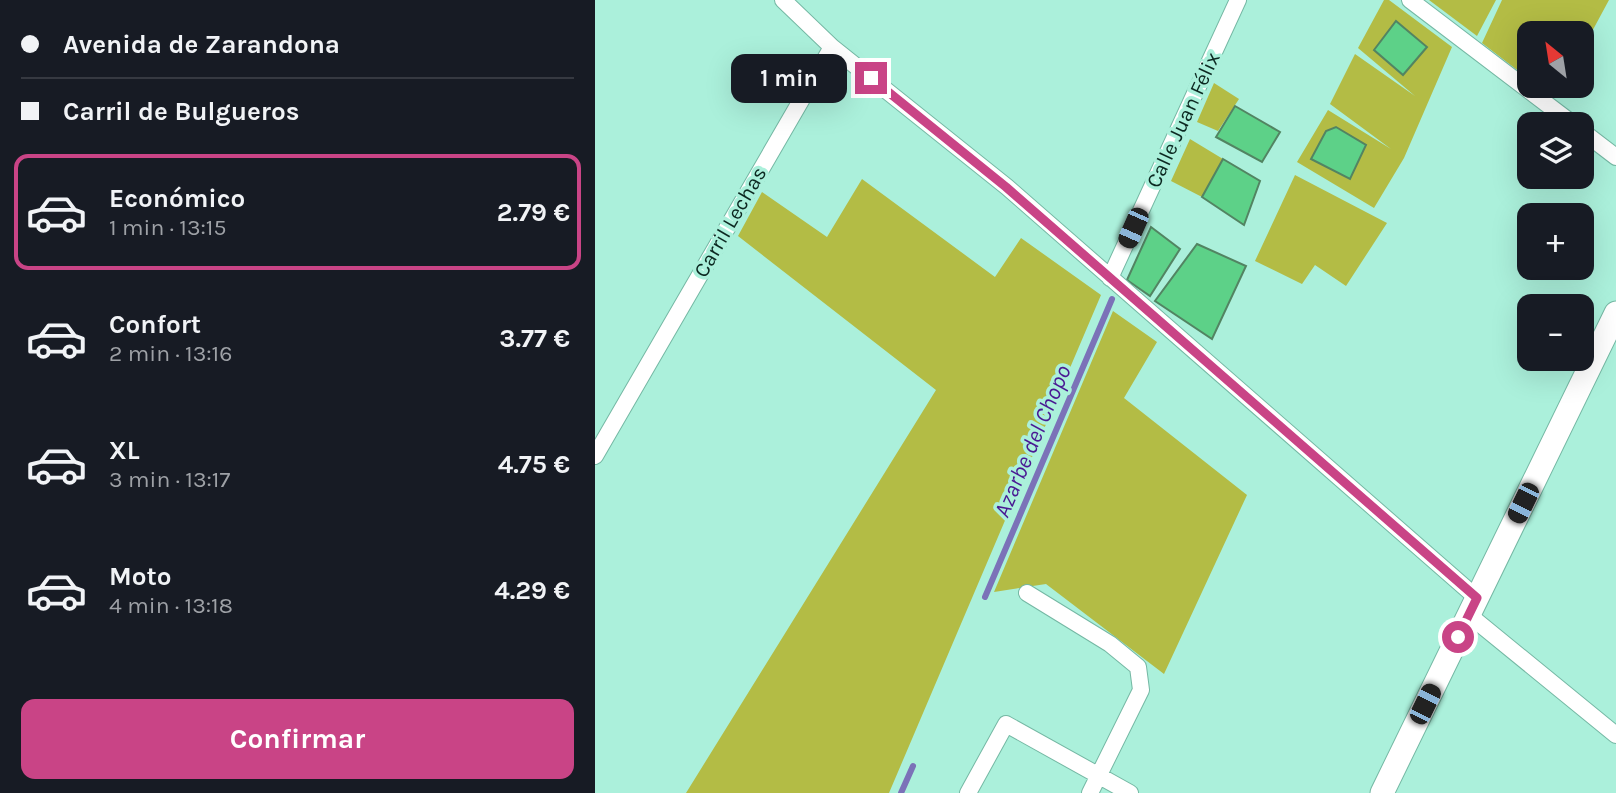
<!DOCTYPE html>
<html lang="es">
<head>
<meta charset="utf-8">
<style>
	:root { --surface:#171b24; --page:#242831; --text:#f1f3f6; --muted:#9ea1a6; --line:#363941; --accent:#c94486 }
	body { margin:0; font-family:Karla,sans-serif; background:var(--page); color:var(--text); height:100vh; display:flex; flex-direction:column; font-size:26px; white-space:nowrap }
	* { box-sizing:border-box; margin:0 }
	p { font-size:23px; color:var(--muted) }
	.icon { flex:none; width:38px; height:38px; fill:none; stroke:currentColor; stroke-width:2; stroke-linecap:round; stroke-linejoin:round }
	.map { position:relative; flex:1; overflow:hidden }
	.panel { display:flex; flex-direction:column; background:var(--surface); width:595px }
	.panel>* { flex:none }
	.guide { display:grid; align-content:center; height:154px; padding:0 21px; background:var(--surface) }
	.needle { width:46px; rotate:330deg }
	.controls { position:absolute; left:922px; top:21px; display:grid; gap:14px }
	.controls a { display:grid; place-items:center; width:77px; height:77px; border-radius:14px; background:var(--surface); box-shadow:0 7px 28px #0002; font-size:35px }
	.end { position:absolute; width:32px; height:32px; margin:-16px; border:9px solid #c94486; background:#fff; box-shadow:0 0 0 4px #fff }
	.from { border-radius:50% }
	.bubble { position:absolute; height:49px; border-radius:14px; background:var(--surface); box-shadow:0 7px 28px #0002; font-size:23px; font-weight:700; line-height:49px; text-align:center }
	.car { position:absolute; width:21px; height:42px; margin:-21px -10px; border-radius:9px; box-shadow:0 0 5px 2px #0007; background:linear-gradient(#222 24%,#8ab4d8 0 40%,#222 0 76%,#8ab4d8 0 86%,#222 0) }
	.guide b { display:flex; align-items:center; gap:24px; height:66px; font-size:26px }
	.guide b+b { border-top:2px solid var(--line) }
	.guide i { width:18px; height:18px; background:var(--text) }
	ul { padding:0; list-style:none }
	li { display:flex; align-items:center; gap:21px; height:116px; margin:0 14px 10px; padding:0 7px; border:4px solid transparent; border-radius:14px }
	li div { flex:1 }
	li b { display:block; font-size:26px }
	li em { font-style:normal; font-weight:700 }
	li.current { border-color:var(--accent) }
	li>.icon { width:63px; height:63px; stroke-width:1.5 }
	.action { display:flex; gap:14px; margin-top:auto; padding:14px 21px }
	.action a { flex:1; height:80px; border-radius:14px; background:var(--accent); color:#fff; font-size:28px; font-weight:700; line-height:80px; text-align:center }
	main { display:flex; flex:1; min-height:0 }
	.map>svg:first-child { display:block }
	.green { fill:#b3bc45 }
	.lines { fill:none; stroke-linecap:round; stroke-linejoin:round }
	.stream { stroke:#7b72b8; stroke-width:6 }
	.building { fill:#5dd188; stroke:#528462; stroke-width:2 }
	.street-casing { stroke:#75b8a4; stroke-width:18 }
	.secondary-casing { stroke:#75b8a4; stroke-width:25 }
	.street { stroke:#fff; stroke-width:16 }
	.secondary { stroke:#fff; stroke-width:23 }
	.route { stroke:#c94486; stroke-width:9 }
	.labels { text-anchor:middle; stroke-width:7; stroke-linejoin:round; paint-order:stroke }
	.street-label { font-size:21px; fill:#0c2821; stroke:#abf0db }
	.water-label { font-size:23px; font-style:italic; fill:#491993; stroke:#abf0db }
</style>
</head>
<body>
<main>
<section class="panel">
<div class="guide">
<b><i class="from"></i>Avenida de Zarandona</b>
<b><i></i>Carril de Bulgueros</b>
</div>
<ul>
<li class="current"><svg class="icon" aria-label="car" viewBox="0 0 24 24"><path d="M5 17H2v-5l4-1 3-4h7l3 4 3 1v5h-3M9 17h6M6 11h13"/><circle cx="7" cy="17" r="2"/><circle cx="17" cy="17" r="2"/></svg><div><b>Económico</b><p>1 min · 13:15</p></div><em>2.79 €</em></li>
<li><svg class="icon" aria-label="car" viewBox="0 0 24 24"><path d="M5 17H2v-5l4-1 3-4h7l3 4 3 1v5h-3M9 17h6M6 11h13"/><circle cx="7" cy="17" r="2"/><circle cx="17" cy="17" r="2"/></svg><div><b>Confort</b><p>2 min · 13:16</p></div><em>3.77 €</em></li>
<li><svg class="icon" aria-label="car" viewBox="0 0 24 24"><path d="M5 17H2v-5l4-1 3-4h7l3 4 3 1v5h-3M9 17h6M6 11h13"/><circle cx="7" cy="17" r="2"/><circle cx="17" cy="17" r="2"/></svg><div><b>XL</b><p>3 min · 13:17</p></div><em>4.75 €</em></li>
<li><svg class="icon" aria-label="car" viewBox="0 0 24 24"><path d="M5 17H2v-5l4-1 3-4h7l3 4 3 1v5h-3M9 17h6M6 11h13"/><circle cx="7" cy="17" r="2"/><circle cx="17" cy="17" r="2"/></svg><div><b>Moto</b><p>4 min · 13:18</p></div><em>4.29 €</em></li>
</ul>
<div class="action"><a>Confirmar</a></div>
</section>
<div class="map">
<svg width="1021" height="793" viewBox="0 0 1021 793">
	<rect width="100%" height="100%" fill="#abf0db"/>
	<!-- green -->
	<path class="green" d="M789,0H794L857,47L809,158L779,208L702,162L733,110L796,149L735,104L760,54L820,96L763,48Z
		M834,0H901L882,36Z
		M907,0H1014L987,50V33H934V79L887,43Z
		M619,83L644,99L623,131L602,122Z
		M595,139L628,159L607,197L576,181Z
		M700,175L792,223L751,286L720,265L707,284L660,261Z
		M267,179L400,277L426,238L506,295L294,793H91L341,390L143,236L167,192L232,237Z
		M518,311L562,342L529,398L652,495L569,674L451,584L399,592Z"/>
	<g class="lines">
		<!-- stream -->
		<path class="stream" d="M390,597L517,299
			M306,793L318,766"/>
	</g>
	<!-- building -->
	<path class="building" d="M801,21L832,47L808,75L779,50Z
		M640,106L685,132L667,162L621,137Z
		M741,127L771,145L755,179L716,159L731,131Z
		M628,159L665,181L649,225L607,197Z
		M556,227L585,249L555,296L532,280Z
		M602,244L651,266L617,339L560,301Z"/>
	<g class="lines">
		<!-- street casing -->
		<g class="street-casing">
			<path id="street" d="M815,0L978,124
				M237,47L412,187L882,598
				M987,131L1021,157
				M515,278L643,0
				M0,456L237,47L188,0
				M432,593L515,644L543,667L546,690L495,793
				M874,615L1021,735
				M373,793L411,724L535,793"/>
		</g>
		<!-- secondary casing -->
		<g class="secondary-casing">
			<path id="secondary" d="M787,793L1021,313"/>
		</g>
		<!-- street -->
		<use href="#street" class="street"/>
		<!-- secondary -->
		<use href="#secondary" class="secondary"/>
	</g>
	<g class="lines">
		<!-- route -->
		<path class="route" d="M276,78L411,187L882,598L863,637"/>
	</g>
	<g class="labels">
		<!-- street labels -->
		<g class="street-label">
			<text transform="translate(588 120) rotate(-65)" y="7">Calle Juan Félix</text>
			<text transform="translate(135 222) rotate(-60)" y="7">Carril Lechas</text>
		</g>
		<!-- water labels -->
		<g class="water-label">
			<text transform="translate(437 441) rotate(-67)" y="8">Azarbe del Chopo</text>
		</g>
	</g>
</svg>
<div class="controls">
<a><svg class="needle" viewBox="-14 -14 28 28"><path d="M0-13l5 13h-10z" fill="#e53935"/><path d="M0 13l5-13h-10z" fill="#9ea1a6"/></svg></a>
<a><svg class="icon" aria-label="layers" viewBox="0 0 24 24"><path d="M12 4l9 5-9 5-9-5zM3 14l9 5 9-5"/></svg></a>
<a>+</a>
<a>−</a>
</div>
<i class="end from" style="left:863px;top:637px"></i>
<i class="end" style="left:276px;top:78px"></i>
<div class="bubble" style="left:136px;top:54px;width:116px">1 min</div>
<i class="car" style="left:538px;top:228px;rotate:204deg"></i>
<i class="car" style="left:928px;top:503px;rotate:206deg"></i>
<i class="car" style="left:830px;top:704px;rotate:26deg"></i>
</div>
</main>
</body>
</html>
